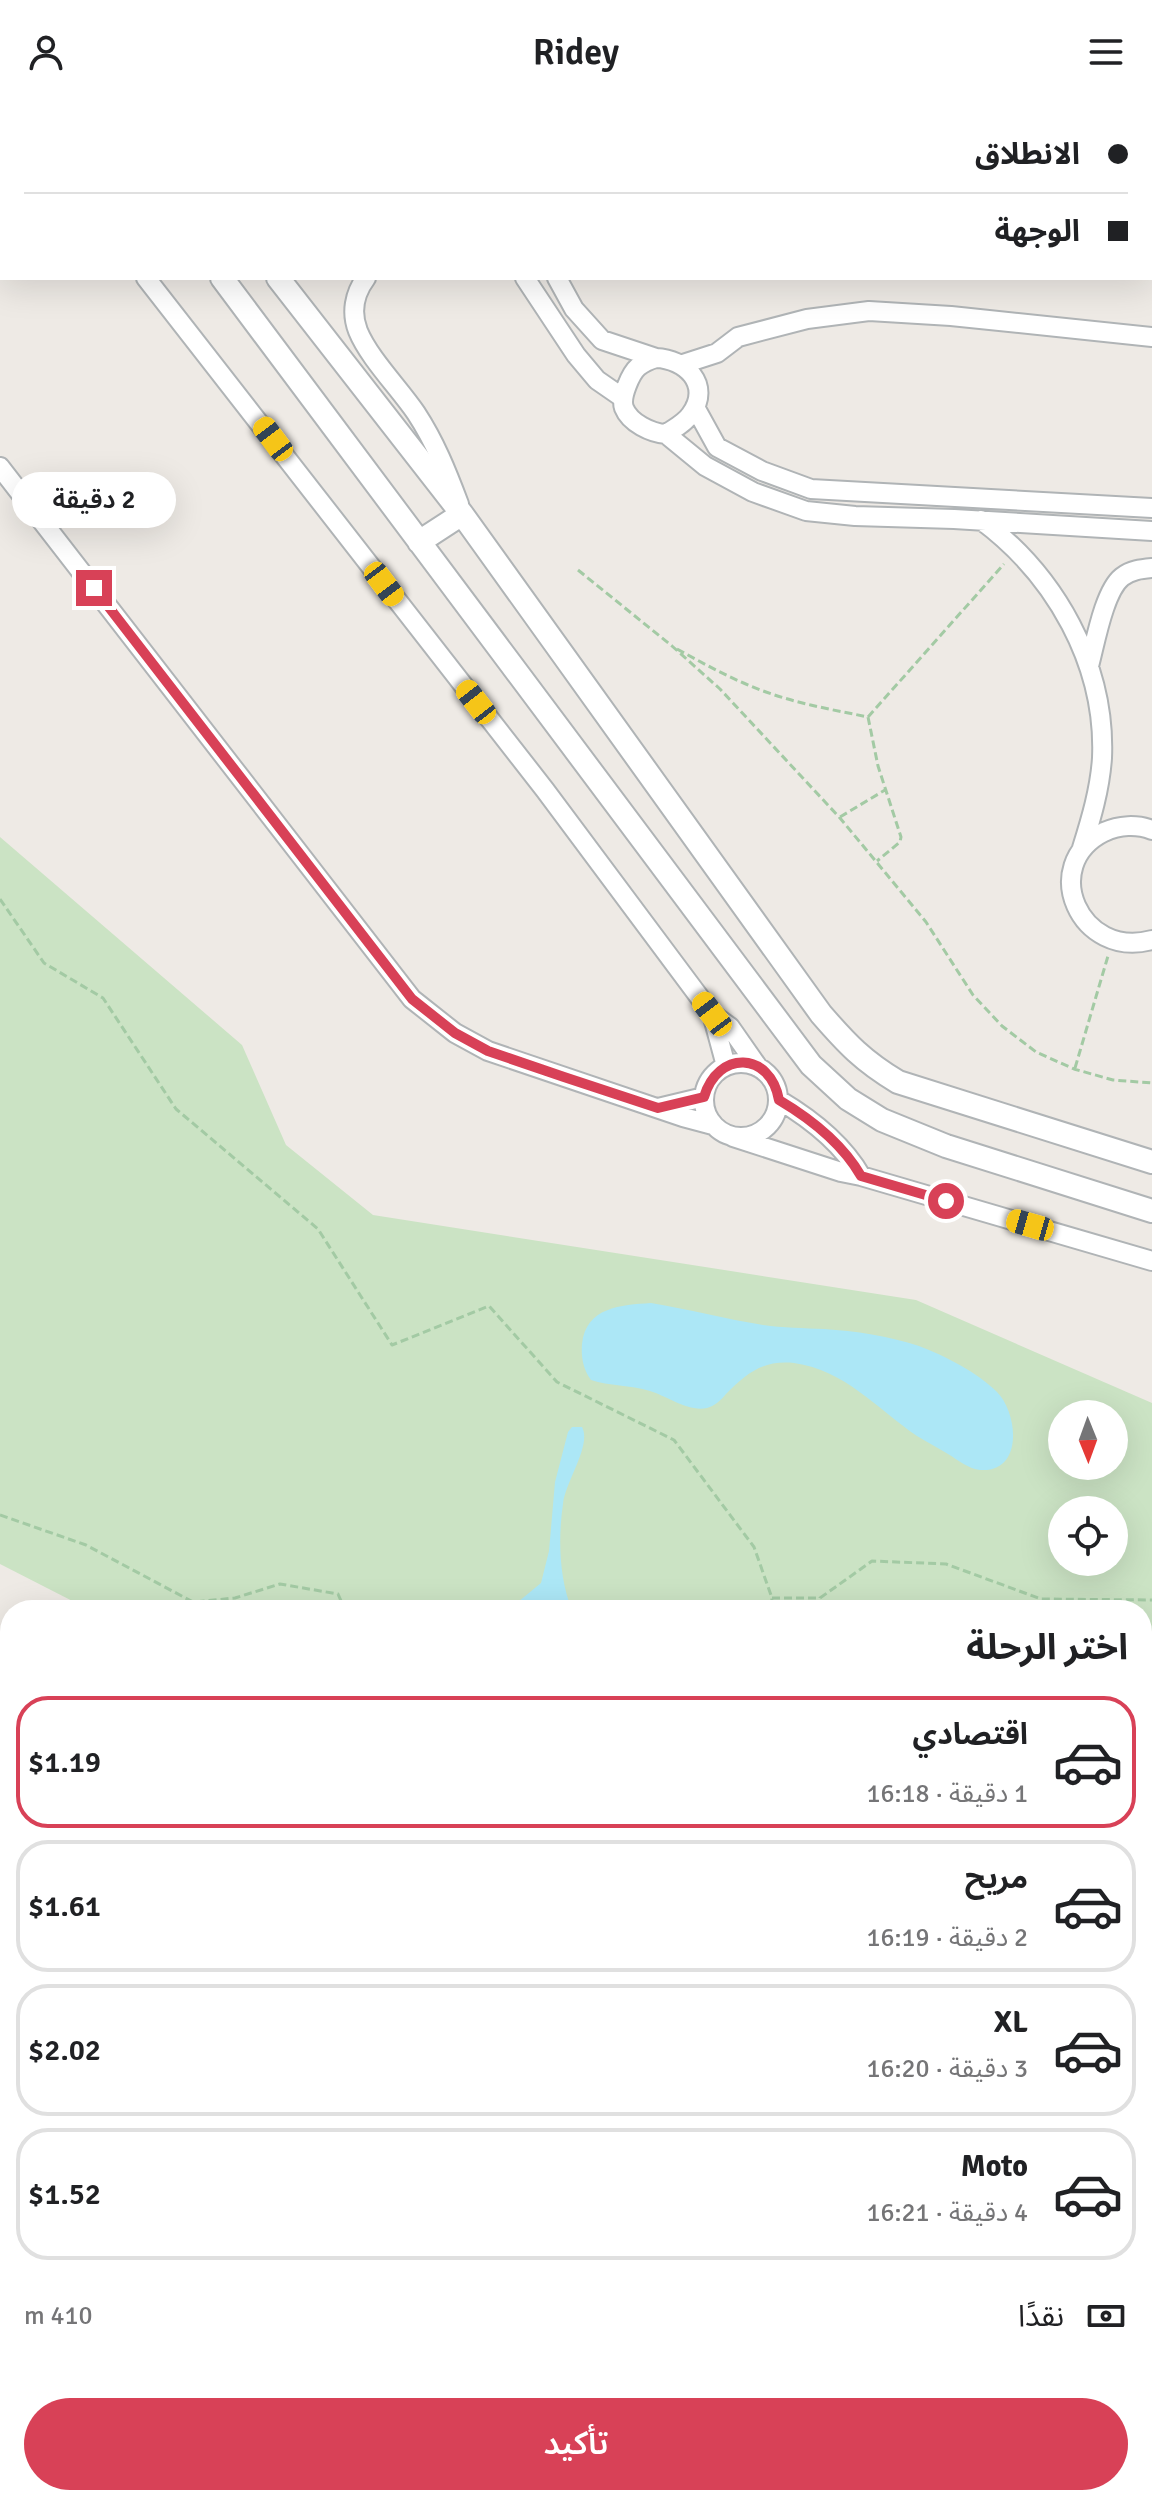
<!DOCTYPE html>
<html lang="ar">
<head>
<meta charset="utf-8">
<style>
	:root { --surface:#fff; --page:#f2f2f2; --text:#202124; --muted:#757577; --line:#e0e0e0; --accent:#d84157 }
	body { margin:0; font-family:Signika,"Noto Sans Arabic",sans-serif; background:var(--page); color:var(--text); direction:rtl; height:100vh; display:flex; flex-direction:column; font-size:30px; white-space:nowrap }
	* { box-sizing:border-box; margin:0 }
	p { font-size:26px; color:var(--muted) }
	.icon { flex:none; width:44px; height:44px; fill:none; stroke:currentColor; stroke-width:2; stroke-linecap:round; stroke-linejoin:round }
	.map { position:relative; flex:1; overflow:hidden; direction:ltr }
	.details { position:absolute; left:0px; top:1496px; width:1152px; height:906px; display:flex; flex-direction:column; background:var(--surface); border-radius:32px 32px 0 0; box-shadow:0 8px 32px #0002; direction:rtl }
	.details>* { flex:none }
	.top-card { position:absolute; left:0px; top:0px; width:1152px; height:176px; box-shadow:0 8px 32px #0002; direction:rtl; display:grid; align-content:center; height:176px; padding:0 24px; background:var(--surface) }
	.needle { width:52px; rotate:179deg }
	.fabs { position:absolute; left:1048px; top:1296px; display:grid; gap:16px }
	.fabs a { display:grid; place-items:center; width:80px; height:80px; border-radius:50%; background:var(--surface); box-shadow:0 8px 32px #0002; font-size:40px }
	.end { position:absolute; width:36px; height:36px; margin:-18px; border:10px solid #d84157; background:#fff; box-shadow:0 0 0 4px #fff }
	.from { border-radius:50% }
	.bubble { position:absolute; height:56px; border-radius:28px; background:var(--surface); box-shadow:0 8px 32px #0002; font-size:26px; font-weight:600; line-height:56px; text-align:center; direction:rtl }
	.car { position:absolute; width:24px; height:48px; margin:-24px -12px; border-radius:10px; box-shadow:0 0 6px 2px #0007; background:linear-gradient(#f5c518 24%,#345 0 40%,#f5c518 0 76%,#345 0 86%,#f5c518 0) }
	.top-card b { display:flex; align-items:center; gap:28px; height:76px; font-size:30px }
	.top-card b+b { border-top:2px solid var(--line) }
	.top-card i { width:20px; height:20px; background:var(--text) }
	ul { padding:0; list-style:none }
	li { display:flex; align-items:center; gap:24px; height:132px; margin:0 16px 12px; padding:0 8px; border:4px solid var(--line); border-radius:32px }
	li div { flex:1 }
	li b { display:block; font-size:30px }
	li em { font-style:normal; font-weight:600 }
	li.on { border-color:var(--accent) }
	li>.icon { width:72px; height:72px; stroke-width:1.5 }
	h2 { padding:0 24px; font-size:36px; line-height:96px }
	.pay { display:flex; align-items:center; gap:20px; height:88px; padding:0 24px; font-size:30px }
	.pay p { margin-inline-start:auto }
	.primary-button { display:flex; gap:16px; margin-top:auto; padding:16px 24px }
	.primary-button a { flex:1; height:92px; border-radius:48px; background:var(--accent); color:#fff; font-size:32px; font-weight:600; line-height:92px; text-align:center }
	header { display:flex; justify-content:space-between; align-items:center; height:104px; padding:0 24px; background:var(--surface); font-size:36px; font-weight:600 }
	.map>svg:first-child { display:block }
	.green { fill:#cbe3c4; fill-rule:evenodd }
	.water { fill:#ace7f6 }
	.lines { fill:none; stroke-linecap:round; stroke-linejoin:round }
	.minor-casing { stroke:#b0b4b6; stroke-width:22 }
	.tertiary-casing { stroke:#b0b4b6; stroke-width:26 }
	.path { stroke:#a3caa4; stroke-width:3; stroke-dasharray:8 4; stroke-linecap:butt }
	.minor { stroke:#fff; stroke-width:18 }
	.tertiary { stroke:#fff; stroke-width:22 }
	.route { stroke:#d84157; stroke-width:10 }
</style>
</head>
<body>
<header><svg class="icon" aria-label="menu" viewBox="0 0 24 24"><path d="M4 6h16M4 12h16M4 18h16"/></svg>Ridey<svg class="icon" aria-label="person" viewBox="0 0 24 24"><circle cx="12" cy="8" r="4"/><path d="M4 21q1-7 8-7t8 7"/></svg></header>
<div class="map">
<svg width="1152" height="2401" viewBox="0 0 1152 2401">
	<rect width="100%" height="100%" fill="#eeeae5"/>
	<!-- green -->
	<path class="green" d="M0,733L242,941L286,1041L373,1111L916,1196L1152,1299V1720L1142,1716V1506H90L0,1460ZM1062,1310H1114V1362H1062ZM1062,1406H1114V1458H1062Z
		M0,1964L10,1969V2392H175L185,2401H0Z
		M1142,2105L1152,2120V2401H767L759,2392H1142Z"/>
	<!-- water -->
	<path class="water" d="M651,1199C688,1205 726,1215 763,1221C783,1224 804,1224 824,1225C855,1227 889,1232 919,1242C945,1252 977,1268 997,1288C1018,1309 1024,1369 980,1366C969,1365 958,1356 948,1350C938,1344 927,1338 917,1332C876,1304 845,1266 794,1259C763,1256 747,1269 726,1290C721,1296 715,1302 707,1304C688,1308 667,1292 650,1287C630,1281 609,1282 591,1276C583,1265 581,1253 582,1240C586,1203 621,1201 651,1199Z
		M572,1323H582C592,1341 565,1378 563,1400C558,1434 559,1474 572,1506H494L518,1498L541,1479L549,1447L555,1378L568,1328Z"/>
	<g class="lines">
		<!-- minor casing -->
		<g class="minor-casing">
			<path id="minor" d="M12,0L13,2
				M598,2L601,0
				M146,174L545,686L712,910L730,923L758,963
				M366,174C354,190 351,209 358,227C369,254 399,284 416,309C435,338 447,368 459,400
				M525,174L576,251L597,276L623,294
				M557,174L574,205L602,236L656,254
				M656,254C685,255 712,280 691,310C685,319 675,324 666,330C651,329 630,319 624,304C620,293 631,269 638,263C644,258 649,256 656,254Z
				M683,260L717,249L738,233L807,215L869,207L951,212L1152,233
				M695,303L717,343L762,367L811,385L1152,404
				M666,330L705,362L753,388L806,407L855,412L954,415L1152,427
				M0,363L412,895L455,929L488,947L683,1013L713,1021
				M981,416C1055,471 1106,560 1102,654C1100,685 1091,715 1082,744
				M1089,562C1095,540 1104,487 1122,473C1131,466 1141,465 1152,464
				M1152,726C1137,720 1119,721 1104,728C1038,761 1080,856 1152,836
				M712,910L726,962
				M704 996a37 37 0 1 1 74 0a37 37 0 1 1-74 0Z
				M779,996C811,1015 842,1039 861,1072
				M658,1004L704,993
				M733,1033L841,1068L861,1072L1152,1157
				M0,1676L10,1681
				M0,1703L10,1708
				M0,1846L10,1852
				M319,2392L332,2401
				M494,2392L500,2401
				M534,2392L541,2401"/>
		</g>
		<!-- tertiary casing -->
		<g class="tertiary-casing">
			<path id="tertiary" d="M92,0L93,2
				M143,0L145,2
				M222,174L811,961L848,995L882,1016L946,1042L1152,1107
				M278,174L462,410L821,910C847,940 863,957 898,978L1152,1058
				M419,438L462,410"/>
		</g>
		<!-- path -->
		<path class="path" d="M841,2L844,0
			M578,466L672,542L720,585L840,714L926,818L973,891L1002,922L1036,948L1074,965L1113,976L1152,979
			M677,545C706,561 735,577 766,588C799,600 834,606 868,613
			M868,613L1004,460
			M868,613L878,662L901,733L900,738L877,757
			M840,713L885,686
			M0,795L44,859L103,894L176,1005L318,1125L392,1241L489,1202L557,1278L674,1336L754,1443L772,1494L771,1506
			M1075,964L1108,852
			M0,1411L86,1441L193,1498L235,1494L280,1480L338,1490L345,1506
			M772,1494H820
			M819,1506L820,1494L872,1457L946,1460L1041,1495L1152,1496
			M1142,1587L1152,1588
			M1142,2299L1152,2306
			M0,2356L10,2380
			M15,2392L19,2401
			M812,2392L818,2401"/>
		<!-- minor -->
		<use href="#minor" class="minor"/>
		<!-- tertiary -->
		<use href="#tertiary" class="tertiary"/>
	</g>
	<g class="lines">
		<!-- route -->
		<path class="route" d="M94,484L412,895L455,929L488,947L564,973L658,1004L704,993C718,946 770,947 779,996C811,1015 842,1039 861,1072L946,1097"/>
	</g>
</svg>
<div class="fabs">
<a><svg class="needle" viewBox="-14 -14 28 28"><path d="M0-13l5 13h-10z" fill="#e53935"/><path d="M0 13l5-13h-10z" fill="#757577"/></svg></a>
<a><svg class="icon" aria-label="locate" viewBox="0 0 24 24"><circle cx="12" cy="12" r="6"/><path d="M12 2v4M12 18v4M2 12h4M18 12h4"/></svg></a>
</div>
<i class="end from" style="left:946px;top:1097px"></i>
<i class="end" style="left:94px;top:484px"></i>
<div class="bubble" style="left:12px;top:368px;width:164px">2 دقيقة</div>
<i class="car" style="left:273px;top:335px;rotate:323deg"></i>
<i class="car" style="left:384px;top:480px;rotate:143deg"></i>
<i class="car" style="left:476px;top:598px;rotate:322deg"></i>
<i class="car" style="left:712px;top:910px;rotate:323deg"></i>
<i class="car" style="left:1030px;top:1121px;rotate:286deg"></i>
<div class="top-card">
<b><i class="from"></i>الانطلاق</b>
<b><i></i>الوجهة</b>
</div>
<section class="details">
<h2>اختر الرحلة</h2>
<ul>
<li class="on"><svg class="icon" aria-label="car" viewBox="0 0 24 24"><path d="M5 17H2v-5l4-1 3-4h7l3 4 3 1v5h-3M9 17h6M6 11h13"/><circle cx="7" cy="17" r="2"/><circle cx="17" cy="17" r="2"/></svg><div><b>اقتصادي</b><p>1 دقيقة · 16:18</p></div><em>$1.19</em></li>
<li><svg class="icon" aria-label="car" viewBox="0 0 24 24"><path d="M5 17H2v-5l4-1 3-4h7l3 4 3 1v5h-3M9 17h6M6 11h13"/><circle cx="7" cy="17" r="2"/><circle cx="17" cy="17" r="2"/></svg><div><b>مريح</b><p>2 دقيقة · 16:19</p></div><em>$1.61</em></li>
<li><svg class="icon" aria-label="car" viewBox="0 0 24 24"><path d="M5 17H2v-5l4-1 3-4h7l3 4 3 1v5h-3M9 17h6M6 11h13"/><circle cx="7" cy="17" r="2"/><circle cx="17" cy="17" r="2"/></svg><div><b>XL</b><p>3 دقيقة · 16:20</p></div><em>$2.02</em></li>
<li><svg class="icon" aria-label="car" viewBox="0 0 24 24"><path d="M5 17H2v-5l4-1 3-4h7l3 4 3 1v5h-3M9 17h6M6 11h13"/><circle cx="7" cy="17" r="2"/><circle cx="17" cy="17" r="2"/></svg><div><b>Moto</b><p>4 دقيقة · 16:21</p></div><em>$1.52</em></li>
</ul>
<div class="pay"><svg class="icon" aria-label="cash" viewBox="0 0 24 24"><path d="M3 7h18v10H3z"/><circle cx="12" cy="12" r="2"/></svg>نقدًا<p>410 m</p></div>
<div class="primary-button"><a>تأكيد</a></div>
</section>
</div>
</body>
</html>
